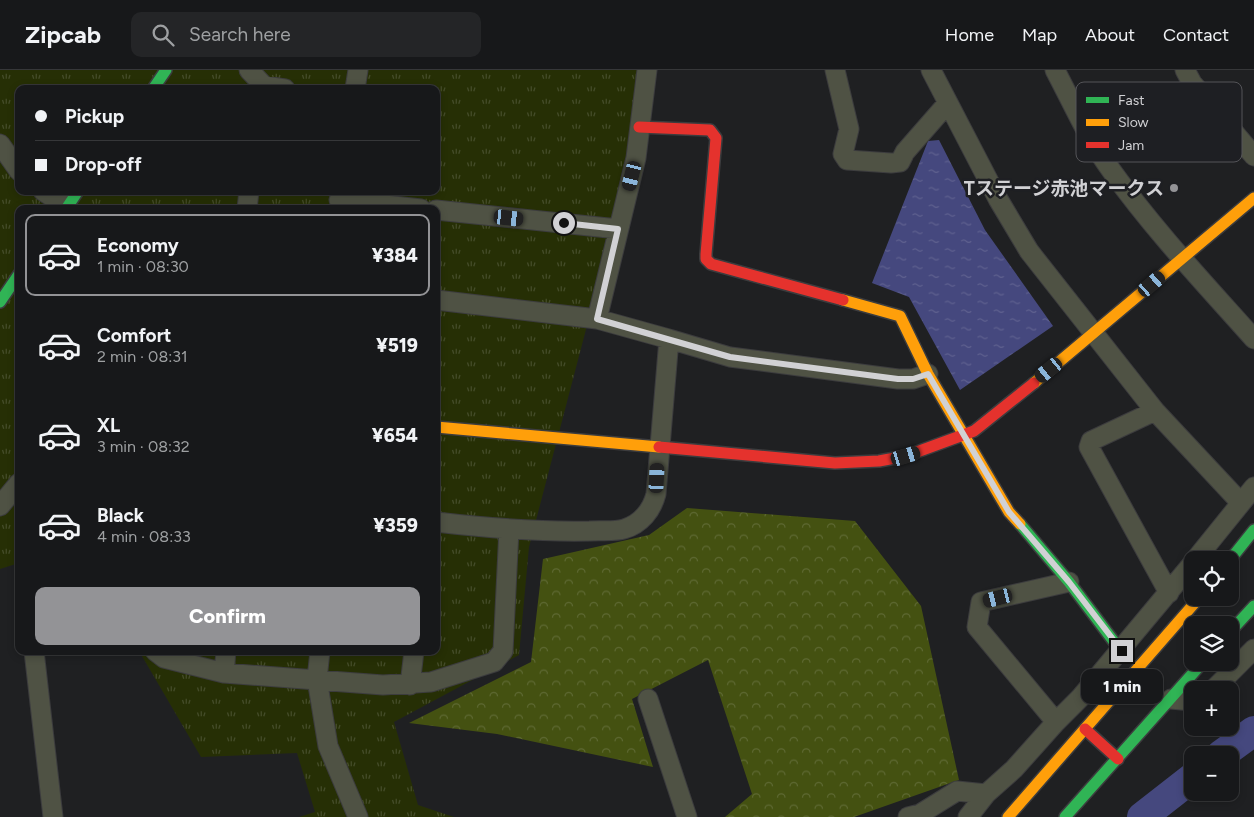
<!DOCTYPE html>
<html lang="en">
<head>
<meta charset="utf-8">
<style>
	:root { --surface:#17181a; --page:#242527; --text:#f1f3f6; --muted:#9ea0a2; --line:#363739; --accent:#939396 }
	body { margin:0; font-family:Figtree,"Noto Sans JP",sans-serif; background:var(--page); color:var(--text); height:100vh; display:flex; flex-direction:column; font-size:19px; white-space:nowrap }
	* { box-sizing:border-box; margin:0 }
	p { font-size:16px; color:var(--muted) }
	.icon { flex:none; width:28px; height:28px; fill:none; stroke:currentColor; stroke-width:2; stroke-linecap:round; stroke-linejoin:round }
	.map { position:relative; flex:1; overflow:hidden }
	.details { position:absolute; left:15px; top:135px; width:425px; height:450px; display:flex; flex-direction:column; background:var(--surface); border-radius:10px; box-shadow:0 2px 8px #0003,0 0 0 1px var(--line) }
	.details>* { flex:none }
	.hud { position:absolute; left:15px; top:15px; width:425px; height:110px; border-radius:10px; box-shadow:0 2px 8px #0003,0 0 0 1px var(--line); display:grid; align-content:center; height:110px; padding:0 20px; background:var(--surface) }
	.buttons { position:absolute; left:1184px; top:481px; display:grid; gap:10px }
	.buttons a { display:grid; place-items:center; width:55px; height:55px; border-radius:10px; background:var(--surface); box-shadow:0 2px 8px #0003,0 0 0 1px var(--line); font-size:25px }
	.end { position:absolute; width:22px; height:22px; margin:-11px; border:6px solid #d1d1d4; background:#111; box-shadow:0 0 0 2px #111 }
	.from { border-radius:50% }
	.bubble { position:absolute; height:35px; border-radius:10px; background:var(--surface); box-shadow:0 2px 8px #0003,0 0 0 1px var(--line); font-size:16px; font-weight:800; line-height:35px; text-align:center }
	.car { position:absolute; width:15px; height:30px; margin:-15px -8px; border-radius:6px; box-shadow:0 0 4px 1px #0007; background:linear-gradient(#222 24%,#8ab4d8 0 40%,#222 0 76%,#8ab4d8 0 86%,#222 0) }
	.hud b { display:flex; align-items:center; gap:18px; height:48px; font-size:19px }
	.hud b+b { border-top:1px solid var(--line) }
	.hud i { width:12px; height:12px; background:var(--text) }
	ul { padding:9px 0 0; list-style:none }
	li { display:flex; align-items:center; gap:15px; height:82px; margin:0 10px 8px; padding:0 10px; border:2px solid transparent; border-radius:10px }
	li div { flex:1 }
	li b { display:block; font-size:19px }
	li em { font-style:normal; font-weight:800 }
	li.current { border-color:var(--accent) }
	li>.icon { width:45px; height:45px; stroke-width:1.5 }
	.cta { display:flex; gap:10px; margin-top:auto; padding:10px 20px }
	.cta a { flex:1; height:58px; border-radius:10px; background:var(--accent); color:#fff; font-size:20px; font-weight:800; line-height:58px; text-align:center }
	header { display:flex; align-items:center; gap:30px; box-sizing:border-box; height:70px; padding:0 25px; background:var(--surface); border-bottom:1px solid var(--line) }
	header strong { font-size:24px }
	nav { display:flex; gap:28px; margin-inline-start:auto; font-size:18px }
	.search { width:350px; height:45px; background:var(--page); display:flex; align-items:center; gap:12px; box-sizing:border-box; padding:0 18px; border-radius:10px; color:var(--muted); font-size:19px }
	.map>svg:first-child { display:block }
	.grass { fill:url(#grass-tufts); fill-rule:evenodd }
	.forest { fill:url(#forest-crowns) }
	.water { fill:url(#water-ripples) }
	.lines { fill:none; stroke-linecap:round; stroke-linejoin:round }
	.river { stroke:#45487e; stroke-width:30 }
	.street-casing { stroke:#3c3c3e; stroke-width:21 }
	.fast-casing { stroke:#3c3c3e; stroke-width:14 }
	.slow-casing { stroke:#3c3c3e; stroke-width:14 }
	.jam-casing { stroke:#3c3c3e; stroke-width:14 }
	.street { stroke:#4f5244; stroke-width:19 }
	.fast { stroke:#30b455; stroke-width:11 }
	.slow { stroke:#ff9f0a; stroke-width:11 }
	.jam { stroke:#e5322d; stroke-width:11 }
	.route { stroke:#d1d1d4; stroke-width:6 }
	.poi-dot { fill:#939396; stroke:#1e1f23; stroke-width:2 }
	.labels { text-anchor:middle; stroke-width:5; stroke-linejoin:round; paint-order:stroke }
	.poi-label { font-size:19px; font-weight:bold; fill:#d1d1d4; stroke:#1e1f23; text-anchor:end }
	.key { fill:#1e1f23; stroke:#545458; stroke-width:1 }
	.key-label { font-size:14px; fill:#d1d1d4 }
</style>
</head>
<body>
<header>
<strong>Zipcab</strong>
<div class="search"><svg class="icon" aria-label="search" viewBox="0 0 24 24"><circle cx="10" cy="10" r="6"/><path d="M15 15l6 6"/></svg>Search here</div>
<nav><a>Home</a><a>Map</a><a>About</a><a>Contact</a></nav>
</header>
<div class="map">
<svg width="1254" height="747" viewBox="0 0 1254 747">
	<defs>
		<pattern id="grass-tufts" width="24" height="20" patternUnits="userSpaceOnUse" patternTransform="scale(1.25)"><rect width="24" height="20" fill="#262f05"/><path d="M3 7l-1-3M5 7V3M7 7l1-3M15 17l-1-3M17 17v-4M19 17l1-3" fill="none" stroke="#444c29"/></pattern>
		<pattern id="forest-crowns" width="20" height="18" patternUnits="userSpaceOnUse" patternTransform="scale(1.25)"><rect width="20" height="18" fill="#445111"/><path d="M2 6a3 3 0 1 1 6 0M12 15a3 3 0 1 1 6 0" fill="none" stroke="#5e6933"/></pattern>
		<pattern id="water-ripples" width="26" height="14" patternUnits="userSpaceOnUse" patternTransform="scale(1.25)"><rect width="26" height="14" fill="#45487e"/><path d="M2 4q2-2 4 0t4 0M15 11q2-2 4 0t4 0" fill="none" stroke="#5f618f"/></pattern>
	</defs>
	<rect width="100%" height="100%" fill="#1f2022"/>
	<!-- grass -->
	<path class="grass" d="M0,0H650L639,57L529,477L519,585L394,652L418,735L454,747H299L315,742L297,683L201,687L139,581H436V139H19V493L0,499ZM19,19H436V121H19Z"/>
	<!-- forest -->
	<path class="forest" d="M687,438L855,451L921,536L959,710L854,747H725L752,724L708,590L632,629L653,697L497,664L409,653L531,592L543,489L649,465Z"/>
	<!-- water -->
	<path class="water" d="M939,70L985,160L1053,256L960,320L909,227L872,213L928,71Z"/>
	<g class="lines">
		<!-- river -->
		<path class="river" d="M1221,685L1254,661
			M1142,747L1192,708"/>
		<!-- street casing -->
		<g class="street-casing">
			<path id="street" d="M249,0L264,16L285,19
				M835,0L849,59L843,84L847,90L891,93L900,92L905,82L947,34
				M931,0L998,129L1029,181L1155,341L1241,433
				M1055,0C1073,34 1088,69 1111,100C1154,160 1205,214 1254,269
				M1185,0L1192,13L1254,86
				M355,19L358,0
				M0,74L19,101
				M43,121L67,137
				M339,130L421,139
				M247,139L249,121
				M436,140L618,159
				M436,230L597,249L636,88L647,0
				M669,269L730,287L898,309H913L928,304
				M1155,341L1091,371L1089,377L1169,523
				M0,436L19,413
				M436,452C487,458 538,462 590,461C600,460 614,462 624,459C641,454 652,440 656,424L669,269L597,249
				M1195,490L1254,417
				M34,581L53,747
				M155,581L164,588L224,603L383,615L431,612L494,592L503,581L509,459
				M320,581L317,609L328,676L358,747
				M224,603L226,581
				M410,615L414,581
				M1213,620L1254,579
				M648,629L687,747
				M1171,629L1192,631
				M1056,652L977,557L981,532L1069,512
				M908,747L920,744L957,721L986,724L1014,699L1056,652L1080,628L1192,494
				M968,747L986,724"/>
		</g>
		<!-- fast casing -->
		<g class="fast-casing">
			<path id="fast" d="M153,19L166,0
				M66,139L78,121
				M0,232L19,204
				M1020,454L1069,512L1121,581
				M1230,490L1254,460
				M1230,562L1254,536
				M1065,747L1203,592"/>
		</g>
		<!-- slow casing -->
		<g class="slow-casing">
			<path id="slow" d="M843,230L900,246L928,304L1009,442L1020,454
				M1034,313L1254,128
				M436,357L659,377
				M1008,747L1199,528"/>
		</g>
		<!-- jam casing -->
		<g class="jam-casing">
			<path id="jam" d="M639,57L710,60L716,68L706,184V189L711,194L843,230
				M659,377L835,393L879,391L906,386L974,361L1034,313
				M1085,659L1118,689"/>
		</g>
		<!-- street -->
		<use href="#street" class="street"/>
		<!-- fast -->
		<use href="#fast" class="fast"/>
		<!-- slow -->
		<use href="#slow" class="slow"/>
		<!-- jam -->
		<use href="#jam" class="jam"/>
	</g>
	<g class="lines">
		<!-- route -->
		<path class="route" d="M564,153L618,159L597,249L730,287L898,309H913L928,304L1009,442L1069,512L1122,581"/>
	</g>
	<!-- markers -->
	<circle class="poi-dot" cx="1174" cy="118" r="5"/>
	<g class="labels">
		<!-- poi labels -->
		<g class="poi-label">
			<text x="1164" y="125">Tステージ赤池マークス</text>
		</g>
	</g>
	<!-- legend -->
	<rect x="1076" y="12" width="166" height="80" rx="8" class="key"/>
	<rect x="1086" y="27" width="23" height="6" fill="#30b455"/>
	<rect x="1086" y="49" width="23" height="7" fill="#ff9f0a"/>
	<rect x="1086" y="72" width="23" height="6" fill="#e5322d"/>
	<g class="key-label">
		<text x="1118" y="35">Fast</text>
		<text x="1118" y="57">Slow</text>
		<text x="1118" y="80">Jam</text>
	</g>
</svg>
<div class="buttons">
<a><svg class="icon" aria-label="locate" viewBox="0 0 24 24"><circle cx="12" cy="12" r="6"/><path d="M12 2v4M12 18v4M2 12h4M18 12h4"/></svg></a>
<a><svg class="icon" aria-label="layers" viewBox="0 0 24 24"><path d="M12 4l9 5-9 5-9-5zM3 14l9 5 9-5"/></svg></a>
<a>+</a>
<a>−</a>
</div>
<i class="end from" style="left:564px;top:153px"></i>
<i class="end" style="left:1122px;top:581px"></i>
<div class="bubble" style="left:1081px;top:599px;width:82px">1 min</div>
<i class="car" style="left:632px;top:106px;rotate:194deg"></i>
<i class="car" style="left:509px;top:148px;rotate:96deg"></i>
<i class="car" style="left:1152px;top:214px;rotate:49deg"></i>
<i class="car" style="left:1049px;top:300px;rotate:231deg"></i>
<i class="car" style="left:906px;top:386px;rotate:73deg"></i>
<i class="car" style="left:657px;top:408px;rotate:3deg"></i>
<i class="car" style="left:998px;top:528px;rotate:256deg"></i>
<div class="hud">
<b><i class="from"></i>Pickup</b>
<b><i></i>Drop-off</b>
</div>
<section class="details">
<ul>
<li class="current"><svg class="icon" aria-label="car" viewBox="0 0 24 24"><path d="M5 17H2v-5l4-1 3-4h7l3 4 3 1v5h-3M9 17h6M6 11h13"/><circle cx="7" cy="17" r="2"/><circle cx="17" cy="17" r="2"/></svg><div><b>Economy</b><p>1 min · 08:30</p></div><em>¥384</em></li>
<li><svg class="icon" aria-label="car" viewBox="0 0 24 24"><path d="M5 17H2v-5l4-1 3-4h7l3 4 3 1v5h-3M9 17h6M6 11h13"/><circle cx="7" cy="17" r="2"/><circle cx="17" cy="17" r="2"/></svg><div><b>Comfort</b><p>2 min · 08:31</p></div><em>¥519</em></li>
<li><svg class="icon" aria-label="car" viewBox="0 0 24 24"><path d="M5 17H2v-5l4-1 3-4h7l3 4 3 1v5h-3M9 17h6M6 11h13"/><circle cx="7" cy="17" r="2"/><circle cx="17" cy="17" r="2"/></svg><div><b>XL</b><p>3 min · 08:32</p></div><em>¥654</em></li>
<li><svg class="icon" aria-label="car" viewBox="0 0 24 24"><path d="M5 17H2v-5l4-1 3-4h7l3 4 3 1v5h-3M9 17h6M6 11h13"/><circle cx="7" cy="17" r="2"/><circle cx="17" cy="17" r="2"/></svg><div><b>Black</b><p>4 min · 08:33</p></div><em>¥359</em></li>
</ul>
<div class="cta"><a>Confirm</a></div>
</section>
</div>
</body>
</html>
